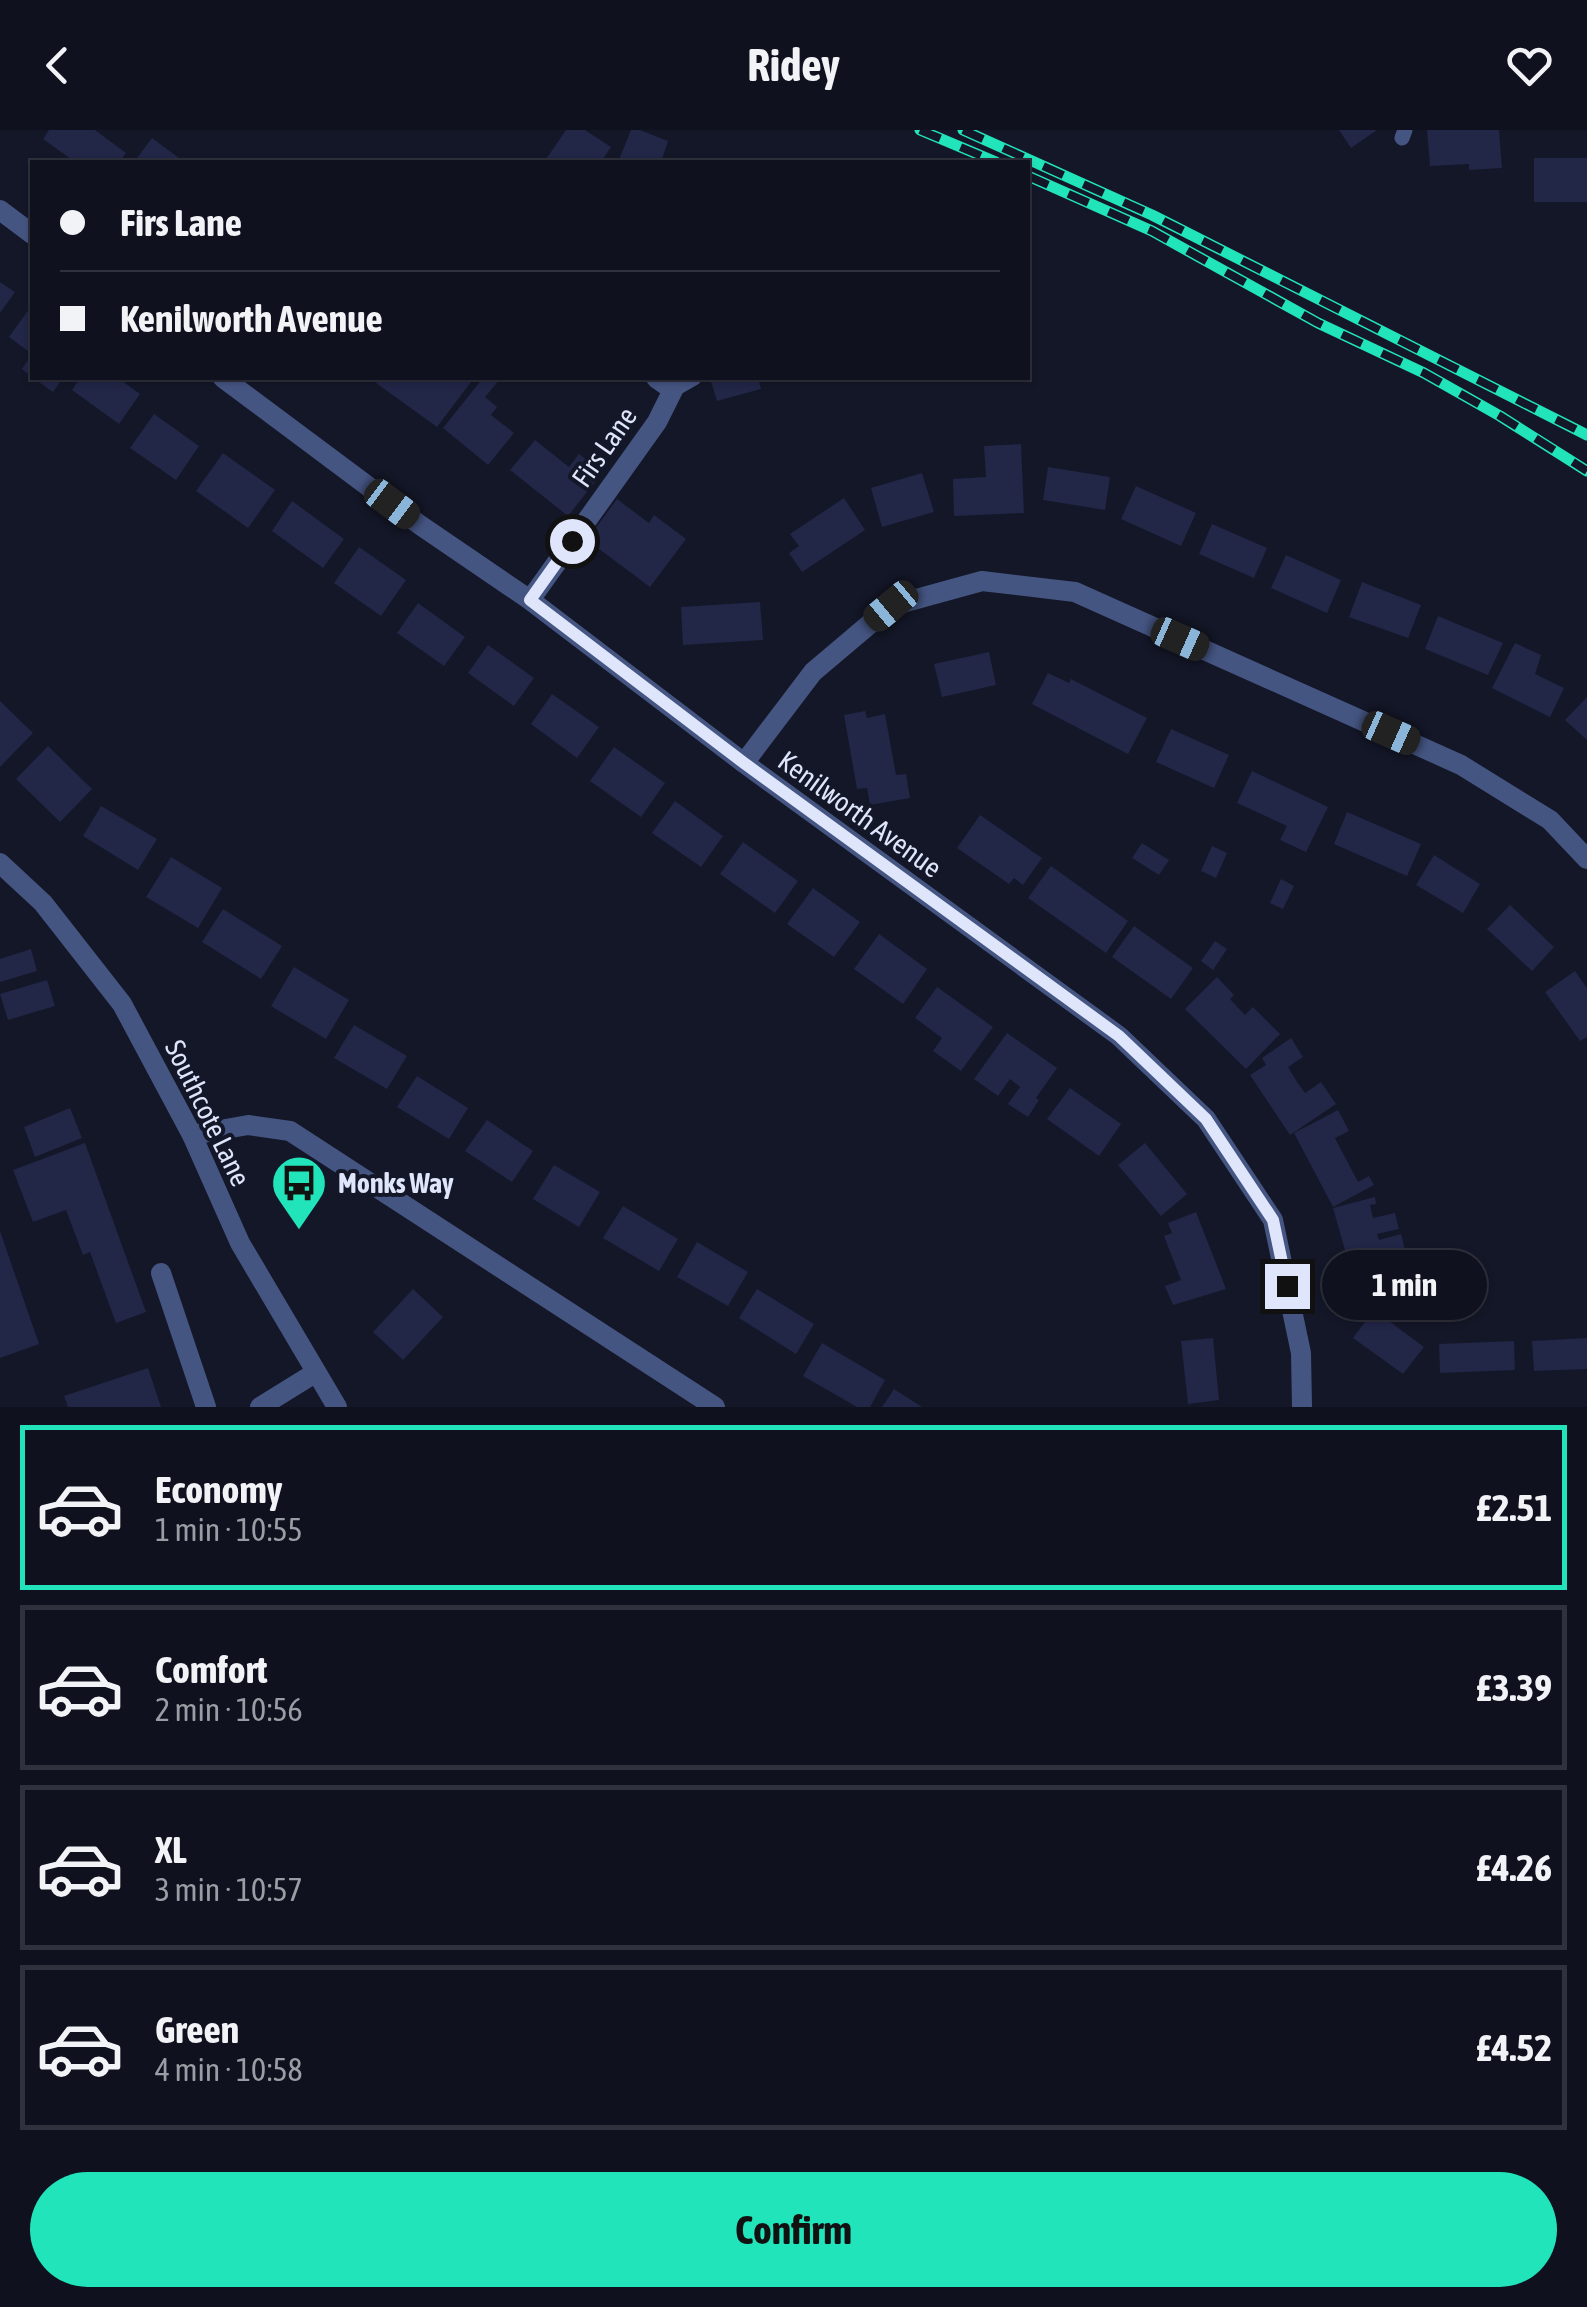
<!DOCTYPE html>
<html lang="en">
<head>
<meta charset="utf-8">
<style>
	:root { --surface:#0f111e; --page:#181a27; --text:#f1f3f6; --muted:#9b9da4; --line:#2f313c; --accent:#22e4bb }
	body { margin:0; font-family:"Asap Condensed",sans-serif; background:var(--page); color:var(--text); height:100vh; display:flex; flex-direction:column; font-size:38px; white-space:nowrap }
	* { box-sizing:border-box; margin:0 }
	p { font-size:32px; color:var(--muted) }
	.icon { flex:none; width:55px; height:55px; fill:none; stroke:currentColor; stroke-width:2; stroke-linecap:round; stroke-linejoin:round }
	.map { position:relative; height:1277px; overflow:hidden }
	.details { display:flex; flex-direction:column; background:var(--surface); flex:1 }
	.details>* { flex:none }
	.hud { position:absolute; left:30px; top:30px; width:1000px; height:220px; border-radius:0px; box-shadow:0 2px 8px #0004,0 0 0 2px var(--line); display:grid; align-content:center; height:220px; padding:0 30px; background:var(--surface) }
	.end { position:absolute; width:45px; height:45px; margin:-22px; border:12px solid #dfe5fb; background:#111; box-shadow:0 0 0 5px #111 }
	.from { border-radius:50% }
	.bubble { position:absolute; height:70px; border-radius:35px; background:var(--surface); box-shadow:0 2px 8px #0004,0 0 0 2px var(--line); font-size:32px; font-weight:700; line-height:70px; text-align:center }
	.car { position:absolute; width:30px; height:60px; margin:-30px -15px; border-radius:12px; box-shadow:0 0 8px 2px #0007; background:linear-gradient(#222 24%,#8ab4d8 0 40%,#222 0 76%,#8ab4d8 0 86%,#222 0) }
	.hud b { display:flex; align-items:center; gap:35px; height:95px; font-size:38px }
	.hud b+b { border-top:2px solid var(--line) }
	.hud i { width:25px; height:25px; background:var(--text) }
	ul { padding:18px 0 0; list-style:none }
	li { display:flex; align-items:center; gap:30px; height:165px; margin:0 20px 15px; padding:0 10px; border:5px solid var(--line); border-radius:0px }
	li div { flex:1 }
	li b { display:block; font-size:38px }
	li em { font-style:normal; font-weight:700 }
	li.current { border-color:var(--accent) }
	li>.icon { width:90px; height:90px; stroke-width:1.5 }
	.cta { display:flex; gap:20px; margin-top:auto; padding:20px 30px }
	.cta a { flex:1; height:115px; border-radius:60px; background:var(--accent); color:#111; font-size:40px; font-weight:700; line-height:115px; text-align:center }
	header { display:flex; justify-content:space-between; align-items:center; height:130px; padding:0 30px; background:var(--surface); font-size:45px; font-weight:700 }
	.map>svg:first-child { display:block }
	.building { fill:#222647 }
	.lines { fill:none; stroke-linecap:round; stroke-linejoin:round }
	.service { stroke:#455582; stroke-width:15 }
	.minor { stroke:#455582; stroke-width:20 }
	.tertiary { stroke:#455582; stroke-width:20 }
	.rail-casing { stroke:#22e4bb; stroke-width:11 }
	.rail { stroke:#141728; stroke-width:8; stroke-dasharray:22; stroke-linecap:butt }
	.route { stroke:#dfe5fb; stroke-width:12 }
	.labels { text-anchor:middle; stroke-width:8; stroke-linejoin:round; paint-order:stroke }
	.street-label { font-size:28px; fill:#dfe5fb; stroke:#141728 }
	.poi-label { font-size:28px; font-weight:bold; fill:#dfe5fb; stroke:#141728; text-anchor:start }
</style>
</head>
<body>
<header><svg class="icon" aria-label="back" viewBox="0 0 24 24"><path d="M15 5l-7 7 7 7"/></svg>Ridey<svg class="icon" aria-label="heart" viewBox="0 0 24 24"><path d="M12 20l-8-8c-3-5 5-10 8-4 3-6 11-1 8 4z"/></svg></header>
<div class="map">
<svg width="1587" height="1277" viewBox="0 0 1587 1277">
	<rect width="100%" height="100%" fill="#141728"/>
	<!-- building -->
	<path class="building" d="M49,0H95L126,23L119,32H75L43,9Z
		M566,0H585L611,17L601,32H544Z
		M631,0H640L668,11L662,29L671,32H618Z
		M1339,0H1377L1351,18Z
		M1427,0H1499L1502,38L1469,40V34L1430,36Z
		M152,8L179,28L176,32H134Z
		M1534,28H1587V72H1534Z
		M0,152L15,162L0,183Z
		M32,175V224L9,207Z
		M32,224V247L22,239Z
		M33,248H63L53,262Z
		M80,248H118L140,264L119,294L72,260Z
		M380,248H474L437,297L376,253Z
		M483,248H501L485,267L497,277L491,285L514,303L488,335L443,298Z
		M710,248H758L761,259L717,271Z
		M154,284L199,316L176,350L130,318Z
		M535,310L569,337L579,324L603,342L568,386L510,340Z
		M1021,314L1024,383L954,386L953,349L986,347L984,316Z
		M223,323L275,360L248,398L196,361Z
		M1048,337L1110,347L1105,380L1043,370Z
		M922,343L934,382L882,397L871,358Z
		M1136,356L1196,383L1181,416L1121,389Z
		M844,368L865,400L802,442L789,423L799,416L790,404Z
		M617,369L649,393L654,385L686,409L650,457L587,410Z
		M292,371L344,409L323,438L272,401Z
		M1212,394L1267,418L1254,448L1199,424Z
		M359,417L406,450L381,486L334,453Z
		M1286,425L1341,450L1327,483L1271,458Z
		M1362,452L1421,475L1408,508L1349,487Z
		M760,472L763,510L683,515L681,477Z
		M418,473L465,507L444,536L397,503Z
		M1438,486L1503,513L1488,545L1425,519Z
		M1515,513L1541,525L1535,544L1564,558L1550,587L1492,558Z
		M488,515L534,548L514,576L468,543Z
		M989,522L996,555L942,567L934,534Z
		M1048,543L1069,553L1071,549L1147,588L1128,624L1032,574Z
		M552,564L599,597L577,628L531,594Z
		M1587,567V610L1565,590Z
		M0,571L33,603L0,637Z
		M865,581L867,588L885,584L896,645L906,644L910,668L870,675L867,658L857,659L844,585Z
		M1171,599L1229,625L1214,658L1156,632Z
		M48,616L92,659L60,692L16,649Z
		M614,617L665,653L641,687L590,651Z
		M1252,641L1328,677L1306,722L1280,710L1287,696L1237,673Z
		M675,671L723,706L701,737L652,703Z
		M101,676L157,709L138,740L83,706Z
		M1347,682L1421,714L1407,746L1334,714Z
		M980,685L1042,728L1023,755L1014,748L1009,754L957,718Z
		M743,712L798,751L775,783L720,744Z
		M1142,713L1169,730L1159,745L1132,728Z
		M1212,716L1227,723L1216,748L1201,741Z
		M1434,725L1480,754L1463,783L1416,755Z
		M171,727L222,758L198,798L146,767Z
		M1051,736L1128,791L1106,823L1028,768Z
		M1281,749L1294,756L1283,779L1270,773Z
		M813,758L860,792L834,827L787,794Z
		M1510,775L1554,817L1532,841L1487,799Z
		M223,779L282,816L261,849L202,812Z
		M1134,796L1193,838L1171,869L1112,827Z
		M879,804L927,839L903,874L854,839Z
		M1215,811L1227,819L1213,840L1201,831Z
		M31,819L37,841L0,852V829Z
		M294,837L349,870L326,909L271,876Z
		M1575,841L1587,858V907L1580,911L1545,862Z
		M1217,847L1234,865L1230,869L1245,885L1253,877L1280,904L1246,939L1185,879Z
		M47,850L55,876L8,890L0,864Z
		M937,857L993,897L961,941L933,921L942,908L915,888Z
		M354,895L407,926L387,959L334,928Z
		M1007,903L1057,938L1036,968L1039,970L1028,987L1008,974L1020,957L1010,949L998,966L974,949Z
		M1291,908L1303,927L1288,937L1297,952L1305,963L1321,952L1336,974L1290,1005L1250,945L1266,935L1262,928Z
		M417,946L468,978L449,1009L397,977Z
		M1070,958L1121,994L1099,1026L1047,989Z
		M70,978L82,1008L35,1027L24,997Z
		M1338,980L1349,1001L1335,1008L1358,1052L1369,1046L1374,1055L1333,1077L1294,1003Z
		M487,990L533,1021L512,1052L465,1021Z
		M85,1013L146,1182L116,1193L90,1122L83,1125L66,1080L33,1092L13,1040Z
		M1145,1013L1187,1064L1161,1086L1118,1035Z
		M554,1035L600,1062L579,1097L533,1069Z
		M1375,1067L1376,1074L1370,1075L1373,1088L1395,1083L1399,1099L1377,1104L1379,1110L1401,1104L1410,1139L1376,1148L1380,1164L1359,1169L1333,1078Z
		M623,1076L678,1109L659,1141L603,1108Z
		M1196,1082L1226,1159L1173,1175L1165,1156L1181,1150L1164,1106L1172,1103L1168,1093Z
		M0,1101L39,1214L0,1228Z
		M697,1112L748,1142L728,1176L677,1147Z
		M413,1159L443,1187L403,1230L373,1202Z
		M757,1159L814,1194L796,1224L739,1188Z
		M1374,1180L1424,1217L1403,1244L1353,1208Z
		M1213,1208L1219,1270L1188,1274L1181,1211Z
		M1587,1208V1239L1534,1241L1532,1211Z
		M1514,1211L1515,1240L1440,1243L1439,1214Z
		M822,1213L885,1250L870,1277H857L803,1246Z
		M148,1238L161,1277H68L64,1266Z
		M894,1259L922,1277H882Z"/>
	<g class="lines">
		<!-- service -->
		<path class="service" d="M1402,8L1405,0
			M673,260L694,248"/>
		<!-- minor -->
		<path class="minor" d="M0,80L32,104
			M223,248L420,395L530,470L744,633L1119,906L1206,989L1273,1090L1301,1223L1302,1277
			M530,470L657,292L673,260L656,248
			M744,633L813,542L891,476L982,451L1075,462L1461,635L1550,690L1587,729
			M192,1005L248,995L290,1001L715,1277
			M161,1143L206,1277
			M260,1277L315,1243"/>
		<!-- tertiary -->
		<path class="tertiary" d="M0,733L43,773L122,874L192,1005L240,1113L337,1277"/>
		<!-- rail casing -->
		<g class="rail-casing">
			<path id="rail" d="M920,0L996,32
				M963,0L1152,85L1587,305
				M1028,46L1152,101L1318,193L1424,243L1500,286L1587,341"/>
		</g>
		<!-- rail -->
		<use href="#rail" class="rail"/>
	</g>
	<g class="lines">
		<!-- route -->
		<path class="route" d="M572,411L530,470L744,633L1119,906L1206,989L1273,1090L1287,1156"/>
	</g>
	<!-- icons -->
	<defs>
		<g id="bus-pin" transform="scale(2.875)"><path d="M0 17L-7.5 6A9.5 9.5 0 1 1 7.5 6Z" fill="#22e4bb" stroke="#141728"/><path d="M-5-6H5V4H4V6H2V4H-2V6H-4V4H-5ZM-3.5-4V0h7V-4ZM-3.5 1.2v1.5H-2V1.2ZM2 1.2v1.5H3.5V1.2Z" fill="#111"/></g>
	</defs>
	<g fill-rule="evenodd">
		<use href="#bus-pin" x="299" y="1053"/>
	</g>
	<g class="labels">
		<!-- street labels -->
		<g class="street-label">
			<text transform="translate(604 317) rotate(-55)" y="10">Firs Lane</text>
			<text transform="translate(860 684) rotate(36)" y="10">Kenilworth Avenue</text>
			<text transform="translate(208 983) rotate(64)" y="10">Southcote Lane</text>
		</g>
		<!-- poi labels -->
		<g class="poi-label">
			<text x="338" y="1063">Monks Way</text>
		</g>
	</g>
</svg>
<i class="end from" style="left:572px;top:411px"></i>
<i class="end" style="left:1287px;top:1156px"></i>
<div class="bubble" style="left:1322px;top:1120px;width:165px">1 min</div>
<i class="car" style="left:392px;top:374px;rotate:127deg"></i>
<i class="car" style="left:891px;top:476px;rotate:230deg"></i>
<i class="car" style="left:1180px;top:509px;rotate:114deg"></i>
<i class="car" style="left:1391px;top:603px;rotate:114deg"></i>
<div class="hud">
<b><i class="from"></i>Firs Lane</b>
<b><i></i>Kenilworth Avenue</b>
</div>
</div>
<section class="details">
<ul>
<li class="current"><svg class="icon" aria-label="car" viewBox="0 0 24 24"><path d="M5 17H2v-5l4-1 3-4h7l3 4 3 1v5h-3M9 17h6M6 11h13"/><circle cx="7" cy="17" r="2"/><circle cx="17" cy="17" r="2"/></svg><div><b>Economy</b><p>1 min · 10:55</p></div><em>£2.51</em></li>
<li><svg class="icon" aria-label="car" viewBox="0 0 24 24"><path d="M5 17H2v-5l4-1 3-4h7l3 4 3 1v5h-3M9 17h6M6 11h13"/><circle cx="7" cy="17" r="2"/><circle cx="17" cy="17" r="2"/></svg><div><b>Comfort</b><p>2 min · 10:56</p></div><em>£3.39</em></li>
<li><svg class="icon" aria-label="car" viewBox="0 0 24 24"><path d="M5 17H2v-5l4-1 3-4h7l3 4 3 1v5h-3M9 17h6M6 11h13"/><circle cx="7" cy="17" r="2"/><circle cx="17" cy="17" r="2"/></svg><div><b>XL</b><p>3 min · 10:57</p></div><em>£4.26</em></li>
<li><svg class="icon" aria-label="car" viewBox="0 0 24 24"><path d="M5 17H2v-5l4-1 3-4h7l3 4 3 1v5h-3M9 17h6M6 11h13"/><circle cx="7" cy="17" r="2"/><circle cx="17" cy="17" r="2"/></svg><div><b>Green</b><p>4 min · 10:58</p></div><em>£4.52</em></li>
</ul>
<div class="cta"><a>Confirm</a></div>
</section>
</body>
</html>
